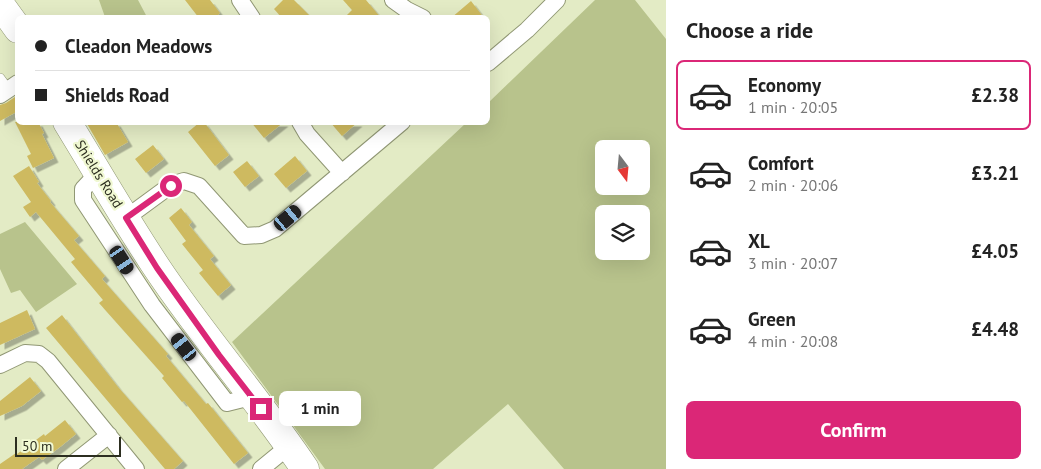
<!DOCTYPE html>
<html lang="en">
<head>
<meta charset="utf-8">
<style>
	:root { --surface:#fff; --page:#f2f2f2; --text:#222; --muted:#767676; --line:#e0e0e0; --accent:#db2777 }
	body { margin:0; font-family:"PT Sans",sans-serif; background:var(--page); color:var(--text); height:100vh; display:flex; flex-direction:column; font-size:19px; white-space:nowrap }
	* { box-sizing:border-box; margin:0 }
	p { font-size:16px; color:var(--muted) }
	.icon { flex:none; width:28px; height:28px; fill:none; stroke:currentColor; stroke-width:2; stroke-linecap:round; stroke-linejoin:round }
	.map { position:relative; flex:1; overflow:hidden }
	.sheet { display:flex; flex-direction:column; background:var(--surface); width:375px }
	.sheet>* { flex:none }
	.banner { position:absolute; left:15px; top:15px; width:475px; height:110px; border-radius:8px; box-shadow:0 5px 20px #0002; display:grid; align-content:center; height:110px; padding:0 20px; background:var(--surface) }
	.needle { width:32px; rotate:164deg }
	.fabs { position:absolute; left:595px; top:140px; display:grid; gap:10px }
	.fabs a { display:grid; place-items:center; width:55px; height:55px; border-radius:8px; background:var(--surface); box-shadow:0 5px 20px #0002; font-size:25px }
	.scale { position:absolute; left:15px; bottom:12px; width:106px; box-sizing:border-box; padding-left:5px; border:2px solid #2c2e20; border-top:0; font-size:14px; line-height:18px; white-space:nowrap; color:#2c2e20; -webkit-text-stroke:4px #f0f8d2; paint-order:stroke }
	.end { position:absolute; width:22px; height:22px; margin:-11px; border:6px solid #db2777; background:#fff; box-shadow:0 0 0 2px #fff }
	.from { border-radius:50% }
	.bubble { position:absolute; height:35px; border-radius:8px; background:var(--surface); box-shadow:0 5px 20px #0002; font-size:16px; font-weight:700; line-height:35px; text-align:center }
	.car { position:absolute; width:15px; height:30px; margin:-15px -8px; border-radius:6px; box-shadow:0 0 4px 1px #0007; background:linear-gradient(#222 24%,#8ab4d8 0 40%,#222 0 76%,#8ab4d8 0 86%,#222 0) }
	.banner b { display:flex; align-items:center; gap:18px; height:48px; font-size:19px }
	.banner b+b { border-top:1px solid var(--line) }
	.banner i { width:12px; height:12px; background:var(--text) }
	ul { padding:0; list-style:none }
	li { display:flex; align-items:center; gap:15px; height:70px; margin:0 10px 8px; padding:0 10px; border:2px solid transparent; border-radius:8px }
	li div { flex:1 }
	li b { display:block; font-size:19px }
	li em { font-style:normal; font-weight:700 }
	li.current { border-color:var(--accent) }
	li>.icon { width:45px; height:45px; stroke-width:1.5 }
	h2 { padding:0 20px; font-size:22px; line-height:60px }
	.action { display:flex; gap:10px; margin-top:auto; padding:10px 20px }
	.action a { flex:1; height:58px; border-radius:8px; background:var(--accent); color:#fff; font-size:20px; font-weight:700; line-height:58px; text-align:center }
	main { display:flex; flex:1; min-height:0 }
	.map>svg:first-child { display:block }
	.green { fill:#b8c38c; fill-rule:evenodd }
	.building { fill:#ceba61; filter:url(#shadow) }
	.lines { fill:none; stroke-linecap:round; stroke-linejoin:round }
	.service-casing { stroke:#909774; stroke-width:10 }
	.minor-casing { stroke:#909774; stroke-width:18 }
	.trunk-casing { stroke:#909774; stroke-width:29 }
	.service { stroke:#fff; stroke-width:9 }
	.minor { stroke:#fff; stroke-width:16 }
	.trunk { stroke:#fff; stroke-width:28 }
	.route { stroke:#db2777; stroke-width:6 }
	.labels { text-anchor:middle; stroke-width:4.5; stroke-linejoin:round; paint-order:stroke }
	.street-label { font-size:14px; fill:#2c2e20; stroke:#f0f8d2 }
</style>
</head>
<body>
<main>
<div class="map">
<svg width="666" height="469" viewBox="0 0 666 469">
	<defs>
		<filter id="shadow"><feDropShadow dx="4.5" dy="4.5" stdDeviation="0" flood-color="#0004"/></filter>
	</defs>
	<rect width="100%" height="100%" fill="#e3ebc5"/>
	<!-- green -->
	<path class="green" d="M99,0H138L147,17H105Z
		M595,0H635L666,39V469H564L508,404L433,469H325L232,342L466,123L488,122V103ZM604,149H641V186H604ZM604,214H641V251H604Z
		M25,222L77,284L36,312L20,290L11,293L0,269V234Z"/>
	<!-- building -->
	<path class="building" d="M185,0H210L220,13L215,18H199Z
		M283,0H294L312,18H282L274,9Z
		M343,0H366L381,18H344L352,10Z
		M471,1L484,18H451Z
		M18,95V111L0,121V105L6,103Z
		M15,122H38L44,133L42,134L54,158L33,168L27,156L31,154Z
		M86,122H116L128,142L105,155Z
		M200,122H204L229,155L215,166L188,132Z
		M251,122H284L264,138Z
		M330,122H358L342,136Z
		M153,145L164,159L146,173L135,159Z
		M295,156L307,171L286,188L274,174Z
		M247,161L259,176L245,187L233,172Z
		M29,166L39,182L37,183L51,201L50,202L79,236L74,240L105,276L102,279L168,354L166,356L206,404L208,403L248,453L234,464L184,401L182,402L162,378L164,376L99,303L103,300L71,262L75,259L36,212L30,217L23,207L31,202L13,176Z
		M181,208L192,222L189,225L214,256L210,259L231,285L218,296L199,273L203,270L182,244L186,241L169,218Z
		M27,310L35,329L0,345V323Z
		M62,315L118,387L183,461L174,469H165L46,328Z
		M30,377L41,391L22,406L0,416V401Z
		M65,420L76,434L60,447L42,460L39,457L22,469H0V464L16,453L17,454L44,434L45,436Z"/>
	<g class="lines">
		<!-- service casing -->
		<g class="service-casing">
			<path id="service" d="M0,78L8,89"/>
		</g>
		<!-- minor casing -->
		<g class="minor-casing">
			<path id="minor" d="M240,0L252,18
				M393,0L407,10L423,18
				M488,63L527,30L557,0
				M0,95L18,83
				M300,122L307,134L342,173
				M98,173L83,189V200L152,305L227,403L251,397
				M126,218L171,185L184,181L199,186L244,236L261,235L275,229L402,122
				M0,365L25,353L39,354L48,361L136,469
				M66,469L109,435
				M261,469L289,446"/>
		</g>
		<!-- trunk casing -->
		<g class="trunk-casing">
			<path id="trunk" d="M0,4L18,29
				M67,122C97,171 125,220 157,268C203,337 259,400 305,469"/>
		</g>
		<!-- service -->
		<use href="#service" class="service"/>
		<!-- minor -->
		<use href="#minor" class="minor"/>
		<!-- trunk -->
		<use href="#trunk" class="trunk"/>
	</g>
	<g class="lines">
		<!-- route -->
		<path class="route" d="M171,186L126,218L157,268L219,355L261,409"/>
	</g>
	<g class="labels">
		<!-- street labels -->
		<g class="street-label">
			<text transform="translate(99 174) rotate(58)" y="5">Shields Road</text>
		</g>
	</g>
</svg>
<div class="fabs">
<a><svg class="needle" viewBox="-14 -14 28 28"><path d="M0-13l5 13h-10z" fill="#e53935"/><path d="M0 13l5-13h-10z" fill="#767676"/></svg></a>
<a><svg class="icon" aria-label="layers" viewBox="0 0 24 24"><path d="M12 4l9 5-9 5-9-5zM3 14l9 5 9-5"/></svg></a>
</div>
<div class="scale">50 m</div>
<i class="end from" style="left:171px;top:186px"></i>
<i class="end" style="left:261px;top:409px"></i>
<div class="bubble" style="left:279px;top:391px;width:82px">1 min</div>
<i class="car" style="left:288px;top:218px;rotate:50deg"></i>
<i class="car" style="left:122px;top:260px;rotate:147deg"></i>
<i class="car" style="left:184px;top:347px;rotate:322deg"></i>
<div class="banner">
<b><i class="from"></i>Cleadon Meadows</b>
<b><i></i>Shields Road</b>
</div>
</div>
<section class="sheet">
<h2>Choose a ride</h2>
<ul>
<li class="current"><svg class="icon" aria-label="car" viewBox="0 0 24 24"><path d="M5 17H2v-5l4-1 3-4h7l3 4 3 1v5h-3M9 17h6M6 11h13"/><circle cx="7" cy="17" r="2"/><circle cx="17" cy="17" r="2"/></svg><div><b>Economy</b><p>1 min · 20:05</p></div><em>£2.38</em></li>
<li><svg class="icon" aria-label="car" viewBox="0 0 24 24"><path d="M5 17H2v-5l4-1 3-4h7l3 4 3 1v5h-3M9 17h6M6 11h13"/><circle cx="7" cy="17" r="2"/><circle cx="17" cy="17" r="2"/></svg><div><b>Comfort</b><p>2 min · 20:06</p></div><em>£3.21</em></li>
<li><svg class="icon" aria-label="car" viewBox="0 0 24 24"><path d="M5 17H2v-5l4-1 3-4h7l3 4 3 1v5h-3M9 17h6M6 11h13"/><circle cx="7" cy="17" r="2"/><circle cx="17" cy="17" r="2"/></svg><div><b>XL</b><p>3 min · 20:07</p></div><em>£4.05</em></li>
<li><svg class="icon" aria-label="car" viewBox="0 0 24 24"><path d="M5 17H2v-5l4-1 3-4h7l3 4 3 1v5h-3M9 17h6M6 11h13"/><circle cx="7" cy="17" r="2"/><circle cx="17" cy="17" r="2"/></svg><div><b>Green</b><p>4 min · 20:08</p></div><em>£4.48</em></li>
</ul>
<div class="action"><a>Confirm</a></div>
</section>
</main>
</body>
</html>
